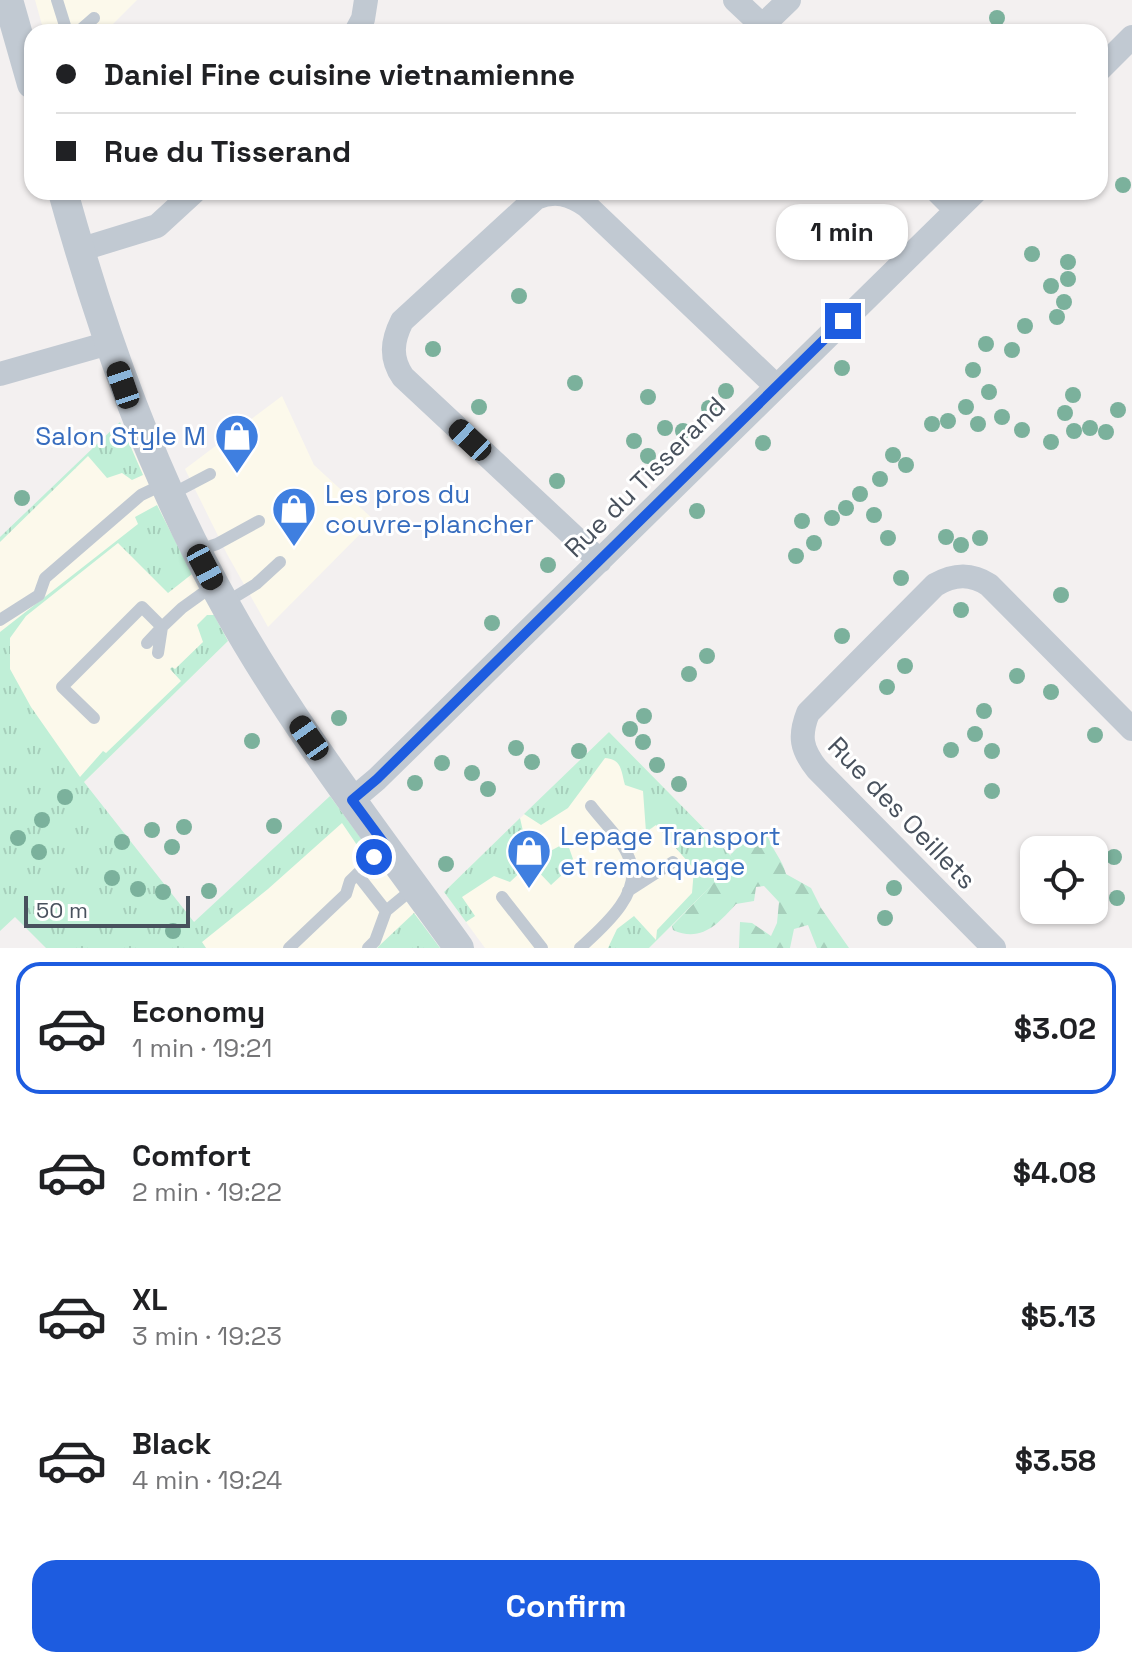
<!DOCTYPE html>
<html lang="en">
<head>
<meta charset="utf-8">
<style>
	:root { --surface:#fff; --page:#f6f6f6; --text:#202124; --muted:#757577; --line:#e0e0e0; --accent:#1d5ce0 }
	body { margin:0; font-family:"Space Grotesk",sans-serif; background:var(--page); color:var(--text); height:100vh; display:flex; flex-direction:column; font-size:30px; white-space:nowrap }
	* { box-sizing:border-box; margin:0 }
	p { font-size:26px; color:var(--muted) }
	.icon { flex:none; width:44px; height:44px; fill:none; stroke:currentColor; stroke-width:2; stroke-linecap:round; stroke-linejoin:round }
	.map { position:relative; height:948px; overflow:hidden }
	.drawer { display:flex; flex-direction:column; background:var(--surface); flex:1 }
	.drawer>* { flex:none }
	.guide { position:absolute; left:24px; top:24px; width:1084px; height:176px; border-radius:24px; box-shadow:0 2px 6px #0004; display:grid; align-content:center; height:176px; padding:0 32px; background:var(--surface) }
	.fabs { position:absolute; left:1020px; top:836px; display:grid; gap:16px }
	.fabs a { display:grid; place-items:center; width:88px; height:88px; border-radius:16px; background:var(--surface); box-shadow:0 2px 6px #0004; font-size:40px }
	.scale { position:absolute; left:24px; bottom:20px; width:166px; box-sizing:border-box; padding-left:8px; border:4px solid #48515d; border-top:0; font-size:22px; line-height:28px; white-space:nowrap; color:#48515d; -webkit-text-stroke:6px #fff; paint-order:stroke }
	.end { position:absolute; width:36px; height:36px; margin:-18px; border:10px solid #1d5ce0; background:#fff; box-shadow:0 0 0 4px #fff }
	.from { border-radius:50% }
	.bubble { position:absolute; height:56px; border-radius:24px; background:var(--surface); box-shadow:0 2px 6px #0004; font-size:26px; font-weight:600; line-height:56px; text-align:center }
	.car { position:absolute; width:24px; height:48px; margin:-24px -12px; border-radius:10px; box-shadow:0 0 6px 2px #0007; background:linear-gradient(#222 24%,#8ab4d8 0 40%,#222 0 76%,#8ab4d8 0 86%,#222 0) }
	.guide b { display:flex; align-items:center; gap:28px; height:76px; font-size:30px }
	.guide b+b { border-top:2px solid var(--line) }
	.guide i { width:20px; height:20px; background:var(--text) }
	ul { padding:14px 0 0; list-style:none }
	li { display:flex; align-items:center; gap:24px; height:132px; margin:0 16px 12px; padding:0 16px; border:4px solid transparent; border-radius:24px }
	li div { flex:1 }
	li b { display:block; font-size:30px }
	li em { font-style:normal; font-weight:600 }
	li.on { border-color:var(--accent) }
	li>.icon { width:72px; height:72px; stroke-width:1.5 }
	.button { display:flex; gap:16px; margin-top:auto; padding:16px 32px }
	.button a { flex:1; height:92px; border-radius:24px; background:var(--accent); color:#fff; font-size:32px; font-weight:600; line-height:92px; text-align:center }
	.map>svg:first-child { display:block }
	.commercial { fill:#fcf9eb }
	.grass { fill:url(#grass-tufts) }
	.forest { fill:url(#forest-firs) }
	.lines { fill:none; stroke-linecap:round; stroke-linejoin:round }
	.service { stroke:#c1c9d2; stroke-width:12 }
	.minor { stroke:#c1c9d2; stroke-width:24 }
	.tertiary { stroke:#c1c9d2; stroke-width:30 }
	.tree { fill:#7bb19c }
	.route { stroke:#1d5ce0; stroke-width:10 }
	.labels { text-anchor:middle; stroke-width:6; stroke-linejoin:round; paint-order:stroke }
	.shop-label { font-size:26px; fill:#366cbe; stroke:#fff; text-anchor:start }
	.street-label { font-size:26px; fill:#48515d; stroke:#fff }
</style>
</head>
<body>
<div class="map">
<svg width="1132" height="948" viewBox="0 0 1132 948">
	<defs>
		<pattern id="grass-tufts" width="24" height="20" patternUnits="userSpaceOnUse" patternTransform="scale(2)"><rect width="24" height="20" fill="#c0efd7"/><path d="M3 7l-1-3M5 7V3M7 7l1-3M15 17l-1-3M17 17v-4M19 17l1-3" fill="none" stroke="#a6cfbb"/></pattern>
		<pattern id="forest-firs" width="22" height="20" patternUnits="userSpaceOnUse" patternTransform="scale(2)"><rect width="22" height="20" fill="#c0efd7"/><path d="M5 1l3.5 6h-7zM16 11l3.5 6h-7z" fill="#a6cfbb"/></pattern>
	</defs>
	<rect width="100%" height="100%" fill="#f3f0f0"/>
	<!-- commercial -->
	<path class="commercial" d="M35,0H137L105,32H44Z
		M282,396L314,465L374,520L268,627L227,554L185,469Z
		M120,422L183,557L228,641L84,782L0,682V538Z
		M609,732L736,861L649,948H485L444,892Z
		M330,796L422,923L395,948H206L201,942Z"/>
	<!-- grass -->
	<path class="grass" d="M120,422L143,475L132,480L122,473L107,478L88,456L0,542V537Z
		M157,505L192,574L168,593L118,543L26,616L10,638V669L31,707L80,777L103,751L106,753L181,681L170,669L172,667L175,669L203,642L197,625L207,615H214L228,641L84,782L194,922L330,796L368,848L361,851L342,823L268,889L202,942L206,948H46L15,917L0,931V632L138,524L135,517Z
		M609,732L736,861L649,948H608L617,929L634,916L656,940L657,930L692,893L694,869L656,825L646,832L643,791L625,785C621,771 622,759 605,758L568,808L541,825L524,814Z
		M520,818L530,862L567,842L573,859L560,870L563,874L551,885L530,863L510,882L494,876L462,897L475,916L466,922L444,892Z
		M414,913L440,948H377L380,945Z"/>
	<!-- forest -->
	<path class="forest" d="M763,835L768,837C773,851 782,859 786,874L811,888L821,908L849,948H817L808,925L794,929L790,948H739L740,922L752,923L771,936L777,923L779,902L764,886L756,887L754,901L736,904C718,924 701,943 673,930L672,926L735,861L730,855L740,845Z"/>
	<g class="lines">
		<!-- service -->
		<path class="service" d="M57,0L67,32
			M78,32L94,18
			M170,495L210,474
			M196,551L217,544L259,521
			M225,603L256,584L280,562
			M0,620L39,595L45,578L141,495L164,484
			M147,643L162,627L158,653
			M94,718L62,687L142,607L162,627L182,608L214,585
			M357,874L386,911L415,887
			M628,891L673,862
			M502,897L542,948
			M289,948L346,894L350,881L386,846
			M368,948L375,941L386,911
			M580,948C602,928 645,892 629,858C622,839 603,822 591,806"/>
		<!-- minor -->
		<path class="minor" d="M735,0L769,32
			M762,26L789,0
			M356,32L363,19L366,0
			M1100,69L1132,37
			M938,192L956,210
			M79,250L157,226L194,192
			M0,374L109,343
			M600,561L403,377C390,358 392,341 402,321L536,198C555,190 570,194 587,206L776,386
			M352,800L377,779L975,192
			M994,948L817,769C801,749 799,736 808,713L935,585C954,574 971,573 989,585L1132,729"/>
		<!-- tertiary -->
		<path class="tertiary" d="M8,0L32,84
			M63,192C103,336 153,477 227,608C294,728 379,837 459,948"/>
	</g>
	<!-- trees -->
	<g class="tree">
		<circle cx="997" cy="18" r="8"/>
		<circle cx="1123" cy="185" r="8"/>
		<circle cx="1032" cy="254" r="8"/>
		<circle cx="1068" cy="262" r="8"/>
		<circle cx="1068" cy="279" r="8"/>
		<circle cx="1051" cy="286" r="8"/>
		<circle cx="519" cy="296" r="8"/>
		<circle cx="1064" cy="302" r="8"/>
		<circle cx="1057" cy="317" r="8"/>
		<circle cx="1025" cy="326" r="8"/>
		<circle cx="986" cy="344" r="8"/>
		<circle cx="433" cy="349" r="8"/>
		<circle cx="1012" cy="350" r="8"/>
		<circle cx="842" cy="368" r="8"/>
		<circle cx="973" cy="370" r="8"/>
		<circle cx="575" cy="383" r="8"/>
		<circle cx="726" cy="391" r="8"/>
		<circle cx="989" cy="392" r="8"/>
		<circle cx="1073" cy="395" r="8"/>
		<circle cx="648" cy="397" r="8"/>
		<circle cx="479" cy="407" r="8"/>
		<circle cx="966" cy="407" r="8"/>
		<circle cx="709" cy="408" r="8"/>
		<circle cx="1118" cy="410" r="8"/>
		<circle cx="1065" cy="413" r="8"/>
		<circle cx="1002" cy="417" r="8"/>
		<circle cx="948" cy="421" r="8"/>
		<circle cx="932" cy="424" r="8"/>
		<circle cx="978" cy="424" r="8"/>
		<circle cx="665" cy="428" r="8"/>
		<circle cx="1090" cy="428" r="8"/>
		<circle cx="1022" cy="430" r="8"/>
		<circle cx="683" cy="431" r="8"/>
		<circle cx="1074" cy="431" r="8"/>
		<circle cx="1106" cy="432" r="8"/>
		<circle cx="634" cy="441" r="8"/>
		<circle cx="1051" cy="442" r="8"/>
		<circle cx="763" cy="443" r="8"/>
		<circle cx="893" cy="455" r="8"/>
		<circle cx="648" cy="456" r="8"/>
		<circle cx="906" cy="465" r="8"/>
		<circle cx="880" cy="479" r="8"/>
		<circle cx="557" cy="481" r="8"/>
		<circle cx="860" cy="494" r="8"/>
		<circle cx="22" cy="498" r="8"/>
		<circle cx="846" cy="508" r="8"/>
		<circle cx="697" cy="511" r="8"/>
		<circle cx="874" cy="515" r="8"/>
		<circle cx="832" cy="518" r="8"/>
		<circle cx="802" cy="521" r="8"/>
		<circle cx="946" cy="537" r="8"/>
		<circle cx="888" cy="538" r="8"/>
		<circle cx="980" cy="538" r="8"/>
		<circle cx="814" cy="543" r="8"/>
		<circle cx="961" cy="545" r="8"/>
		<circle cx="796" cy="556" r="8"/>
		<circle cx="548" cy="565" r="8"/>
		<circle cx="901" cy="578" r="8"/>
		<circle cx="1061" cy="595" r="8"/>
		<circle cx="961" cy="610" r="8"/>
		<circle cx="492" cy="623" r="8"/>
		<circle cx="842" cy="636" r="8"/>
		<circle cx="707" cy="656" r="8"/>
		<circle cx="905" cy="666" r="8"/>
		<circle cx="689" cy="674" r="8"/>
		<circle cx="1017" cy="676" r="8"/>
		<circle cx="887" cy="687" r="8"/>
		<circle cx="1051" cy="692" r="8"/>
		<circle cx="984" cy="711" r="8"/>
		<circle cx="644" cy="716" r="8"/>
		<circle cx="339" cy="718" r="8"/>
		<circle cx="630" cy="729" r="8"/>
		<circle cx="975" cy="734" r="8"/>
		<circle cx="1095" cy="735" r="8"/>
		<circle cx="252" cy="741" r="8"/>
		<circle cx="643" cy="742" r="8"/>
		<circle cx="516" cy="748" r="8"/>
		<circle cx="951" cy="750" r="8"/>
		<circle cx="579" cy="751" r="8"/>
		<circle cx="992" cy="751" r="8"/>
		<circle cx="532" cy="762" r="8"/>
		<circle cx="442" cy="763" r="8"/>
		<circle cx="657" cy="765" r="8"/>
		<circle cx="472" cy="773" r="8"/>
		<circle cx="415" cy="783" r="8"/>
		<circle cx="679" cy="784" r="8"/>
		<circle cx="488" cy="789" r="8"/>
		<circle cx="992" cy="791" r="8"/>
		<circle cx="65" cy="797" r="8"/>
		<circle cx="42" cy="820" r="8"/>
		<circle cx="274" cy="826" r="8"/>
		<circle cx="184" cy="827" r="8"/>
		<circle cx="152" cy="830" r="8"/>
		<circle cx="18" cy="838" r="8"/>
		<circle cx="122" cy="842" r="8"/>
		<circle cx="172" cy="847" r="8"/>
		<circle cx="39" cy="852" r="8"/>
		<circle cx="1114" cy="857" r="8"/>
		<circle cx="446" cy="864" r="8"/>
		<circle cx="112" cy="878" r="8"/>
		<circle cx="894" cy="888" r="8"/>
		<circle cx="138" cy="889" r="8"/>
		<circle cx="209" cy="891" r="8"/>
		<circle cx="163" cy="892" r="8"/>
		<circle cx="1117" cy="898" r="8"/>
		<circle cx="885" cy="918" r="8"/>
		<circle cx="173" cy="931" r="8"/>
	</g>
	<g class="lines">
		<!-- route -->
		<path class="route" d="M374,857L386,846L352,800L377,779L843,321"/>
	</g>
	<!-- icons -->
	<defs>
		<g id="shop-pin" transform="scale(2.3)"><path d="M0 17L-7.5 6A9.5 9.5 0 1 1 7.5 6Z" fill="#3f7fe0" stroke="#fff"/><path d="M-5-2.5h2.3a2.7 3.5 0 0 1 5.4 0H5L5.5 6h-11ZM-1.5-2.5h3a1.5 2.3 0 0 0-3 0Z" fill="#fff"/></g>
	</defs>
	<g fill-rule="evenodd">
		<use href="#shop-pin" x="237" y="436"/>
		<use href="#shop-pin" x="294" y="509"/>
		<use href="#shop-pin" x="529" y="851"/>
	</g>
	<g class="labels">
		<!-- shop labels -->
		<g class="shop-label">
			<text x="206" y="445" text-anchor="end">Salon Style M</text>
			<text x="325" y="503">Les pros du<tspan x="325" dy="30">couvre-plancher</tspan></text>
			<text x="560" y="845">Lepage Transport<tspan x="560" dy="30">et remorquage</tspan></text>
		</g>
		<!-- street labels -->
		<g class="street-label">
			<text transform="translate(645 477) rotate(-45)" y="9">Rue du Tisserand</text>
			<text transform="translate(902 813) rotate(46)" y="9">Rue des Oeillets</text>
		</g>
	</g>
</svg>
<div class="fabs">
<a><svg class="icon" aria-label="locate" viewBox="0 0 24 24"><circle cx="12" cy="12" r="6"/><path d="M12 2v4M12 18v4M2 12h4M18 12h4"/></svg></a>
</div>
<div class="scale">50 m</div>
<i class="end from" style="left:374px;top:857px"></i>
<i class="end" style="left:843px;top:321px"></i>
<div class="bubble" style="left:776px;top:204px;width:132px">1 min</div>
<i class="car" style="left:123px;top:385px;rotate:341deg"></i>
<i class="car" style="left:470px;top:440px;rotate:313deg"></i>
<i class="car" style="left:205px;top:567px;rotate:152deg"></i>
<i class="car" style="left:309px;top:738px;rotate:325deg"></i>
<div class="guide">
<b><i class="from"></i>Daniel Fine cuisine vietnamienne</b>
<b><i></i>Rue du Tisserand</b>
</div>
</div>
<section class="drawer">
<ul>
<li class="on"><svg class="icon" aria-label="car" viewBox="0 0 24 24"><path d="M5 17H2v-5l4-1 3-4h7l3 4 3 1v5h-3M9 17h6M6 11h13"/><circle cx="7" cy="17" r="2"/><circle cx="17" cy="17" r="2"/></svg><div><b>Economy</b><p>1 min · 19:21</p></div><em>$3.02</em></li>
<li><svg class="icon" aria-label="car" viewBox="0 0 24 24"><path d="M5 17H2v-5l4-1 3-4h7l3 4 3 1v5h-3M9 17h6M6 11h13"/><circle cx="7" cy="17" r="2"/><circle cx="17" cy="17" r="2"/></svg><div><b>Comfort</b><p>2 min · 19:22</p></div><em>$4.08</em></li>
<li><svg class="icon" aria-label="car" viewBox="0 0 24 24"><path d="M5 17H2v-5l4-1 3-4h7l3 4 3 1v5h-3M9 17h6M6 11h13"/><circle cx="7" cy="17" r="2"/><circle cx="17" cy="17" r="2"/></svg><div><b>XL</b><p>3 min · 19:23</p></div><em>$5.13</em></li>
<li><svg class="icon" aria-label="car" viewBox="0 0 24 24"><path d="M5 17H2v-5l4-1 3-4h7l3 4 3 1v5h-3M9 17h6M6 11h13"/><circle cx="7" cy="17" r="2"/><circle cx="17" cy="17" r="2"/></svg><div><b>Black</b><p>4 min · 19:24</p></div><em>$3.58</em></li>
</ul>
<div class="button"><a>Confirm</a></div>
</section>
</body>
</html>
